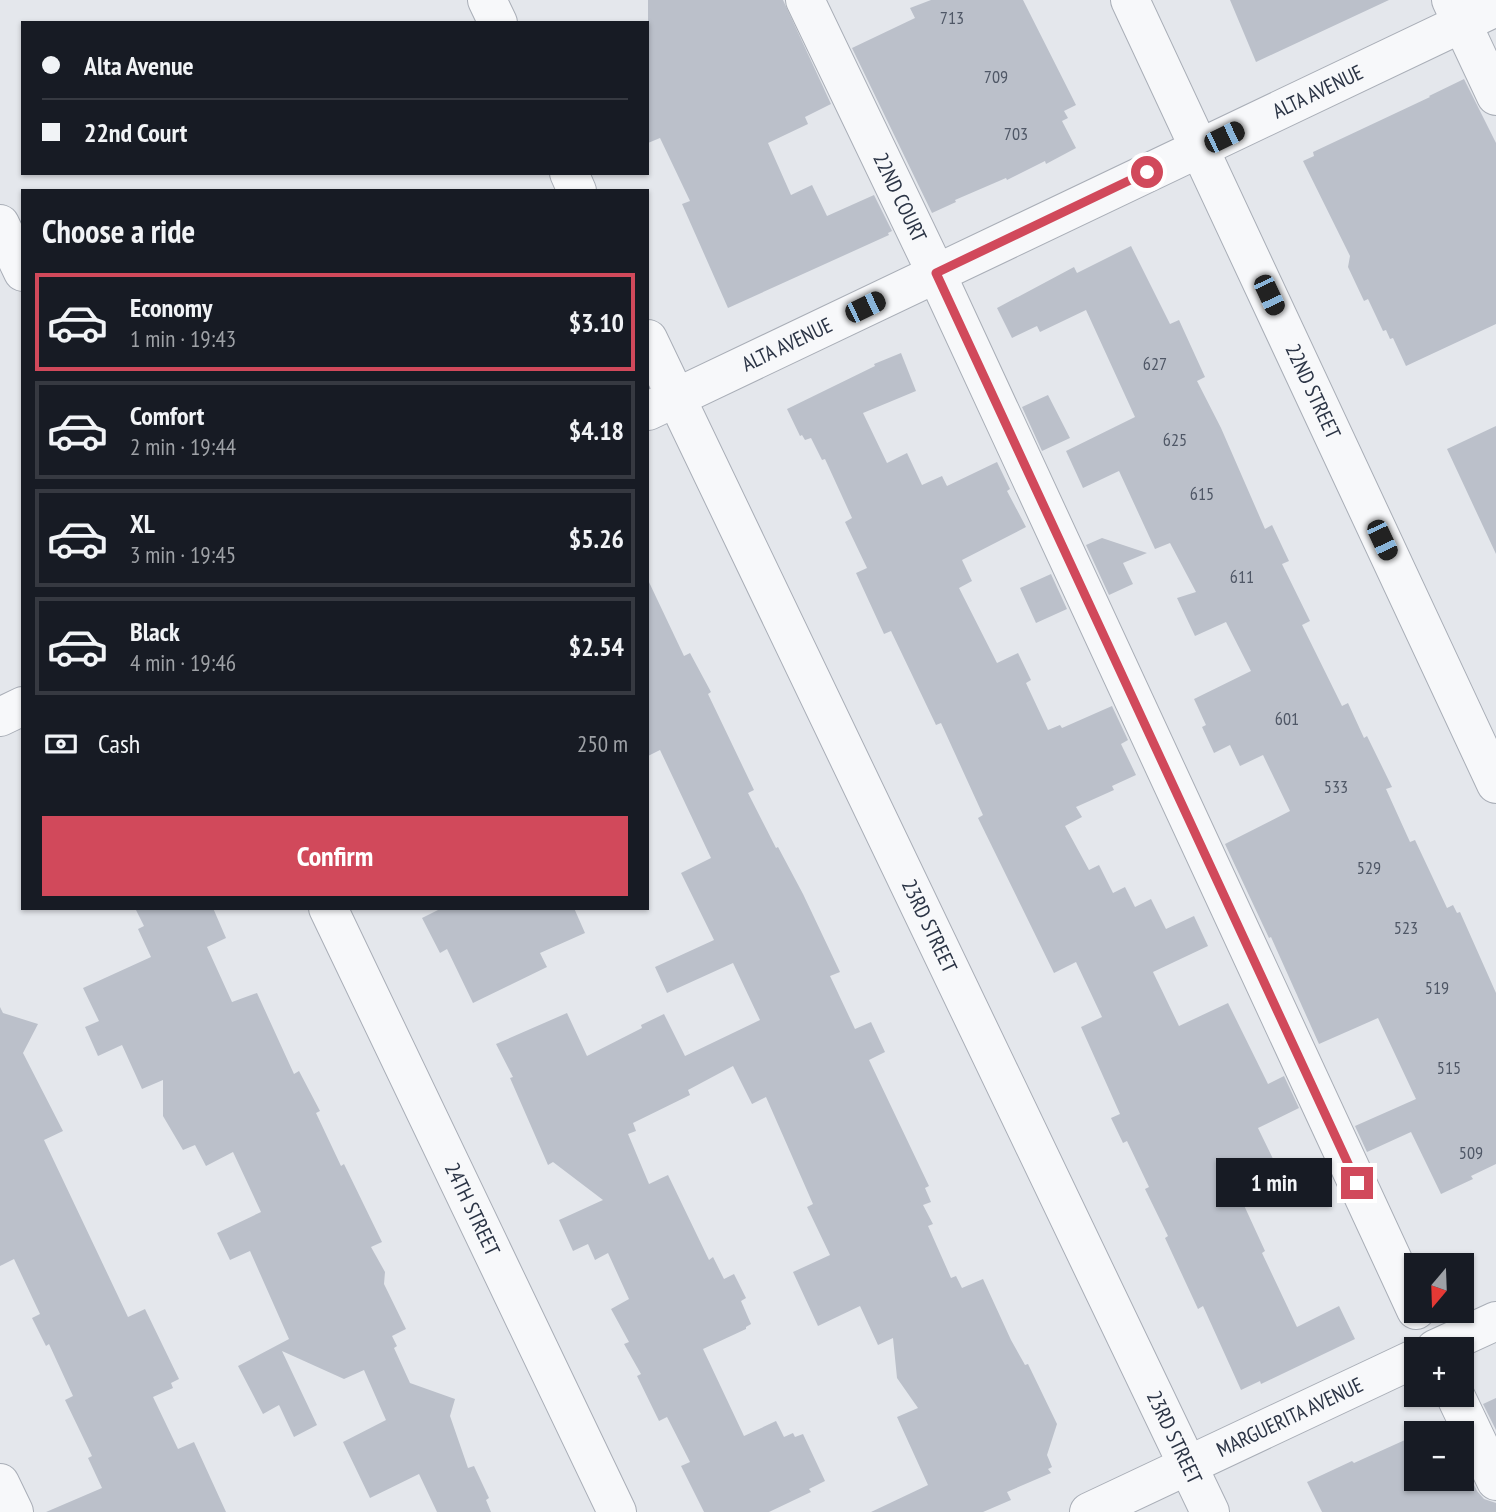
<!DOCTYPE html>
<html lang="en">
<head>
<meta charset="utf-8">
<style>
	:root { --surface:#171b24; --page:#20242c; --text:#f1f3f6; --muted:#9ea1a6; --line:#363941; --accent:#d1495b }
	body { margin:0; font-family:"PT Sans Narrow",sans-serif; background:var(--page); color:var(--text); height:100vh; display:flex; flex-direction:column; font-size:26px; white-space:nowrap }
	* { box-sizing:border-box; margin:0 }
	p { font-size:23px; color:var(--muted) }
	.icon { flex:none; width:38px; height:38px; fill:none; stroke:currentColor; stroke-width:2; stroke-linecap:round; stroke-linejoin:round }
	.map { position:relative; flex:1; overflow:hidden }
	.drawer { position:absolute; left:21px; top:189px; width:628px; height:721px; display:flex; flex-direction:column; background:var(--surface); border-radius:0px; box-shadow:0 2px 5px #0004 }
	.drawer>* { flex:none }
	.guide { position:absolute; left:21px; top:21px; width:628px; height:154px; border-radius:0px; box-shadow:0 2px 5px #0004; display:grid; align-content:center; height:154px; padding:0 21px; background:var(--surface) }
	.needle { width:46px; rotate:199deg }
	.buttons { position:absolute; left:1404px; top:1253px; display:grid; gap:14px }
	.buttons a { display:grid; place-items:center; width:70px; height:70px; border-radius:0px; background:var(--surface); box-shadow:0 2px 5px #0004; font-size:35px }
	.end { position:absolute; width:32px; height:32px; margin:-16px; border:9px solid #d1495b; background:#fff; box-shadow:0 0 0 4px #fff }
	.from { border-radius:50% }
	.bubble { position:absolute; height:49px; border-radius:0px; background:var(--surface); box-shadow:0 2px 5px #0004; font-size:23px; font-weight:700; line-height:49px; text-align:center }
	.car { position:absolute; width:21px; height:42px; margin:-21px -10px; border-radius:9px; box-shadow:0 0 5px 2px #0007; background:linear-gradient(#222 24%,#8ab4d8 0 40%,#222 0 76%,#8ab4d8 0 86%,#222 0) }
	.guide b { display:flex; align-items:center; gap:24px; height:66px; font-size:26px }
	.guide b+b { border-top:2px solid var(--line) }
	.guide i { width:18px; height:18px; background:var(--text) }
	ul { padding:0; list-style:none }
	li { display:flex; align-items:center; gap:21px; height:98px; margin:0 14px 10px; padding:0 7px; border:4px solid var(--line); border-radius:0px }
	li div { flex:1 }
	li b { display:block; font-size:26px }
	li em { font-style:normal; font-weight:700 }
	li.active { border-color:var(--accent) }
	li>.icon { width:63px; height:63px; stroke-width:1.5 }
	h2 { padding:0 21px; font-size:32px; line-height:84px }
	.pay { display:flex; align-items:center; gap:18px; height:77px; padding:0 21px; font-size:26px }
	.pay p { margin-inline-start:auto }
	.cta { display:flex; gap:14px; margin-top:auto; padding:14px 21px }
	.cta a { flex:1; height:80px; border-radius:0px; background:var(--accent); color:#fff; font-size:28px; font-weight:700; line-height:80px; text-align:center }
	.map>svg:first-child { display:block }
	.building { fill:#bbc0ca }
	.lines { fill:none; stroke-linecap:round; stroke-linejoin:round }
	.minor-casing { stroke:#a9aeb7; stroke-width:40 }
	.minor { stroke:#f7f8fa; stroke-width:38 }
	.route { stroke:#d1495b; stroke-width:9 }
	.labels { text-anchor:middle; stroke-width:5; stroke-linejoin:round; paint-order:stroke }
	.number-label { font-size:18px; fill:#4f5766 }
	.street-label { font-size:21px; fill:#2b3445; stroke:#f4f6f9 }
</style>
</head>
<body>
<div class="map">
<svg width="1496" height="1512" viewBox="0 0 1496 1512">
	<rect width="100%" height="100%" fill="#e4e7ec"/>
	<!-- building -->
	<path class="building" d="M648,0H783L831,104L805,117L808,124L768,143L791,195L812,185L827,216L874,195L892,231L888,233L889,235L728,308L682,204L690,201L660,138L648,143Z
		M931,0H1023L1076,105L1064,111L1068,118L1062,121L1076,148L1046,164L1045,161L1007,180L1006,178L955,200L956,202L932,213L852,48L915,18L910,8Z
		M1230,0H1389L1256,62Z
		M1464,79L1496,143V324L1406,366L1393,338L1390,339L1386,330L1383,331L1368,299L1364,301L1348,267L1350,256L1303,161L1314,156L1313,152L1430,97L1429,96Z
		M1131,246L1170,324L1179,320L1205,377L1197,381L1221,428L1265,529L1272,525L1289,561L1282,564L1310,621L1302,625L1342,706L1348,703L1364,738L1367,736L1392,787L1386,789L1410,842L1415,840L1447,908L1453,905L1457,913L1460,912L1496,993V1164L1471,1176L1473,1179L1441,1194L1411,1132L1367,1152L1355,1126L1416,1099L1378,1018L1319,1044L1271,937L1269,938L1225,844L1290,811L1263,755L1240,766L1230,745L1214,753L1202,727L1206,725L1194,699L1251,671L1226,622L1195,636L1177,598L1196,592L1170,543L1155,549L1119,471L1083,488L1066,451L1135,417L1086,310L1040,332L1037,326L1012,338L997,308L1074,267L1077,273Z
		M901,353L916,391L863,413L887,463L907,453L922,485L942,476L947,486L997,462L1010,489L1007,491L1026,527L962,560L972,581L959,588L997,663L1018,653L1031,680L1026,683L1048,730L1060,725L1062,728L1112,706L1128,740L1121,744L1136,775L1112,786L1114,790L1076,807L1082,817L1065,826L1089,870L1099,865L1113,893L1125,887L1135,907L1151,899L1166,929L1194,916L1208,946L1153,972L1179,1026L1228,1003L1268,1084L1284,1076L1299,1108L1258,1128L1277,1167L1263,1173L1264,1177L1237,1190L1265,1251L1262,1253L1297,1327L1339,1306L1355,1339L1261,1384L1260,1381L1241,1390L1203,1306L1198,1309L1165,1238L1168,1236L1145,1189L1149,1187L1127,1141L1123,1143L1111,1118L1120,1114L1081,1027L1102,1017L1076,962L1054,973L978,818L983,815L941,723L936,725L891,631L884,634L856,573L867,568L845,522L852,518L825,459L822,460L811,438L805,440L802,435L800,436L787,409L875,366L874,364Z
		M1048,395L1070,438L1042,451L1022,407Z
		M1496,426V554L1447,449Z
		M1102,538L1147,553L1123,563L1133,584L1109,595L1086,545Z
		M1051,574L1067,609L1036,623L1020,588Z
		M648,580L684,656L690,653L711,692L708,694L754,790L748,793L776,848L778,847L803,894L840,972L830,976L855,1029L871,1022L885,1052L869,1060L929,1186L925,1188L931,1202L923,1205L933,1224L928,1226L951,1278L956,1276L962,1288L983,1279L1011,1340L1025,1365L1028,1364L1057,1424L1047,1455L1052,1467L1048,1469L1051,1473L1007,1492L1011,1500L983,1512H871L928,1485L897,1417L918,1408L897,1378L893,1338L878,1345L860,1306L818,1326L793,1272L830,1255L807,1207L813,1204L766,1097L752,1104L733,1066L688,1090L690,1095L633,1123L636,1131L628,1134L649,1184L668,1175L709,1260L713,1257L724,1279L734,1274L746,1298L741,1301L751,1324L746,1327V1329L703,1349L744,1436L776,1421L784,1437L793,1433L795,1437L803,1434L825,1481L809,1489L811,1492L769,1512H704L681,1466L690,1462L667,1417L659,1421L637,1376L641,1374L624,1344L629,1342L611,1309L629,1299L608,1253L595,1260L588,1244L573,1251L559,1220L603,1200L553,1162L548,1165L510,1078L513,1077L496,1044L567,1013L587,1056L642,1028L641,1025L664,1014L685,1056L760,1020L733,963L667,993L655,967L714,940L681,873L711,858L660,750L648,756Z
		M135,908H213L226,938L207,947L232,1002L257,993L294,1074L299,1071L320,1111L316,1113L341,1166L344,1164L382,1242L371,1247L385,1272L384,1284L406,1329L392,1336L397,1346L394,1348L410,1383L455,1399L450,1416L468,1468L474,1466L489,1498L486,1500L491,1512H437L419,1474L370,1498L343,1442L386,1420L364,1370L344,1379L282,1351L317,1425L294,1437L279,1405L263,1414L238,1366L289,1339L250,1251L230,1260L217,1233L261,1212L233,1152L206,1166L195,1145L183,1150L163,1116V1080L142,1089L122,1045L98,1056L85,1027L99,1021L83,988L151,957L138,929L144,926Z
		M442,908H574L585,933L540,953L547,967L473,1003L447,949L440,953L422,918Z
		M0,1007L3,1013L38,1024L23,1053L63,1131L44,1140L128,1317L145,1309L179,1379L171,1383L173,1388L153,1397L178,1449L194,1442L226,1512H46L102,1488L88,1458L92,1456L65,1400L73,1396L49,1344L46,1346L32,1318L40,1314L14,1259L0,1266Z
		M1496,1398V1430L1483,1404Z
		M1444,1422L1449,1433H1420Z
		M1416,1435V1479H1461V1459L1477,1491L1484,1499L1496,1503V1512H1322L1307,1482L1352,1461L1354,1463Z"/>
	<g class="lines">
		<!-- minor casing -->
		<g class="minor-casing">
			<g id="minor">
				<path d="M487,0L498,23"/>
				<path id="s1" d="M805,0L936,273L1416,1310"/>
				<path id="s2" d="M1130,0L1496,784"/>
				<path d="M1451,0L1496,96"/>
				<path d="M569,173L577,191"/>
				<path d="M0,224L23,272"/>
				<path id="s3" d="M648,339L1210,1512"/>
				<path id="s4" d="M648,411L1496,7"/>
				<path d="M0,717L23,706"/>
				<path id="s5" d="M328,908L617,1512"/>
				<path d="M1435,1349L1496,1321"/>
				<path d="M1455,1395L1496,1481"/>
				<path d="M0,1483L14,1512"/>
				<path id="s6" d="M1089,1512L1416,1358"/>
			</g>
		</g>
		<!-- minor -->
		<use href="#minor" class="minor"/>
	</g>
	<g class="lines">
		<!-- route -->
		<path class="route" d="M1147,172L936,273L1357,1183"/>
	</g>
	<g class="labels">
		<!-- number labels -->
		<g class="number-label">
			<text x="952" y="24">713</text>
			<text x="996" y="83">709</text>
			<text x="1016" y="140">703</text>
			<text x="1155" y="370">627</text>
			<text x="1175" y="446">625</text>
			<text x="1202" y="500">615</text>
			<text x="1242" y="583">611</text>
			<text x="1287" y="725">601</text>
			<text x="1336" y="793">533</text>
			<text x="1369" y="874">529</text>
			<text x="1406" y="934">523</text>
			<text x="1437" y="994">519</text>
			<text x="1449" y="1074">515</text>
			<text x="1471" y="1159">509</text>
		</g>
		<!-- street labels -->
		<g class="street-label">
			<text dy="7" stroke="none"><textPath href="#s4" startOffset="742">ALTA AVENUE</textPath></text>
			<text dy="7" stroke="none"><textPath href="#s1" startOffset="219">22ND COURT</textPath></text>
			<text dy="7" stroke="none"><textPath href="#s4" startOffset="154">ALTA AVENUE</textPath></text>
			<text dy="7" stroke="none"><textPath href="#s2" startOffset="432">22ND STREET</textPath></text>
			<text dy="7" stroke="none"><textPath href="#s3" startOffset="651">23RD STREET</textPath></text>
			<text dy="7" stroke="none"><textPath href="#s5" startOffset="334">24TH STREET</textPath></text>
			<text dy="7" stroke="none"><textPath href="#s6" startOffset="222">MARGUERITA AVENUE</textPath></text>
			<text dy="7" stroke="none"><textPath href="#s3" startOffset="1218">23RD STREET</textPath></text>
		</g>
	</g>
</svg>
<div class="buttons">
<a><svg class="needle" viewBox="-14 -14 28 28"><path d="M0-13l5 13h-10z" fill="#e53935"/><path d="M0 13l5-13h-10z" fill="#9ea1a6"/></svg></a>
<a>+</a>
<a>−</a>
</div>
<i class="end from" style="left:1147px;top:172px"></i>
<i class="end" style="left:1357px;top:1183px"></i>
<div class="bubble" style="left:1216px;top:1158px;width:116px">1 min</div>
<i class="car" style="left:1224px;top:137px;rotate:64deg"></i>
<i class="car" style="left:1269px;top:295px;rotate:155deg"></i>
<i class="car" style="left:865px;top:307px;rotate:64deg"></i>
<i class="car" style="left:1382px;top:540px;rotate:155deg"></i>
<div class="guide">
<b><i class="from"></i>Alta Avenue</b>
<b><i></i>22nd Court</b>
</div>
<section class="drawer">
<h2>Choose a ride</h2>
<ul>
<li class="active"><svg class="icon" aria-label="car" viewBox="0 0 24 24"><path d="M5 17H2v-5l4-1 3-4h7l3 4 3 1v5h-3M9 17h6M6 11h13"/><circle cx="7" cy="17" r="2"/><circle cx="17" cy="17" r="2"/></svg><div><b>Economy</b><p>1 min · 19:43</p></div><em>$3.10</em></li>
<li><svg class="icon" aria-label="car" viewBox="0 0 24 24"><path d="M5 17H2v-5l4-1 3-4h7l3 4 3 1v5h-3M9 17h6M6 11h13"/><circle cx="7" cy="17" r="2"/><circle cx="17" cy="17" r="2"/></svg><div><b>Comfort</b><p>2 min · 19:44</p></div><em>$4.18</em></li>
<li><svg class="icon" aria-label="car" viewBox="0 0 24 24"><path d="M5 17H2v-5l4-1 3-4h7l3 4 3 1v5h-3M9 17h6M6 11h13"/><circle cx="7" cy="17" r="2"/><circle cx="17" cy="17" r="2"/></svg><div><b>XL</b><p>3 min · 19:45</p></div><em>$5.26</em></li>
<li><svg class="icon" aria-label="car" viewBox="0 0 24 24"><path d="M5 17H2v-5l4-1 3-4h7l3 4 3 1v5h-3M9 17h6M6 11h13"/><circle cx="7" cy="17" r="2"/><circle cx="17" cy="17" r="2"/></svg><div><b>Black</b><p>4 min · 19:46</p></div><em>$2.54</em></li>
</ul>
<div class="pay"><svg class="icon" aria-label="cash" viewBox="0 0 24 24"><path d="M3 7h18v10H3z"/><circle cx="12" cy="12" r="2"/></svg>Cash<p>250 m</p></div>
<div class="cta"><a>Confirm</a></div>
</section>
</div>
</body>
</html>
